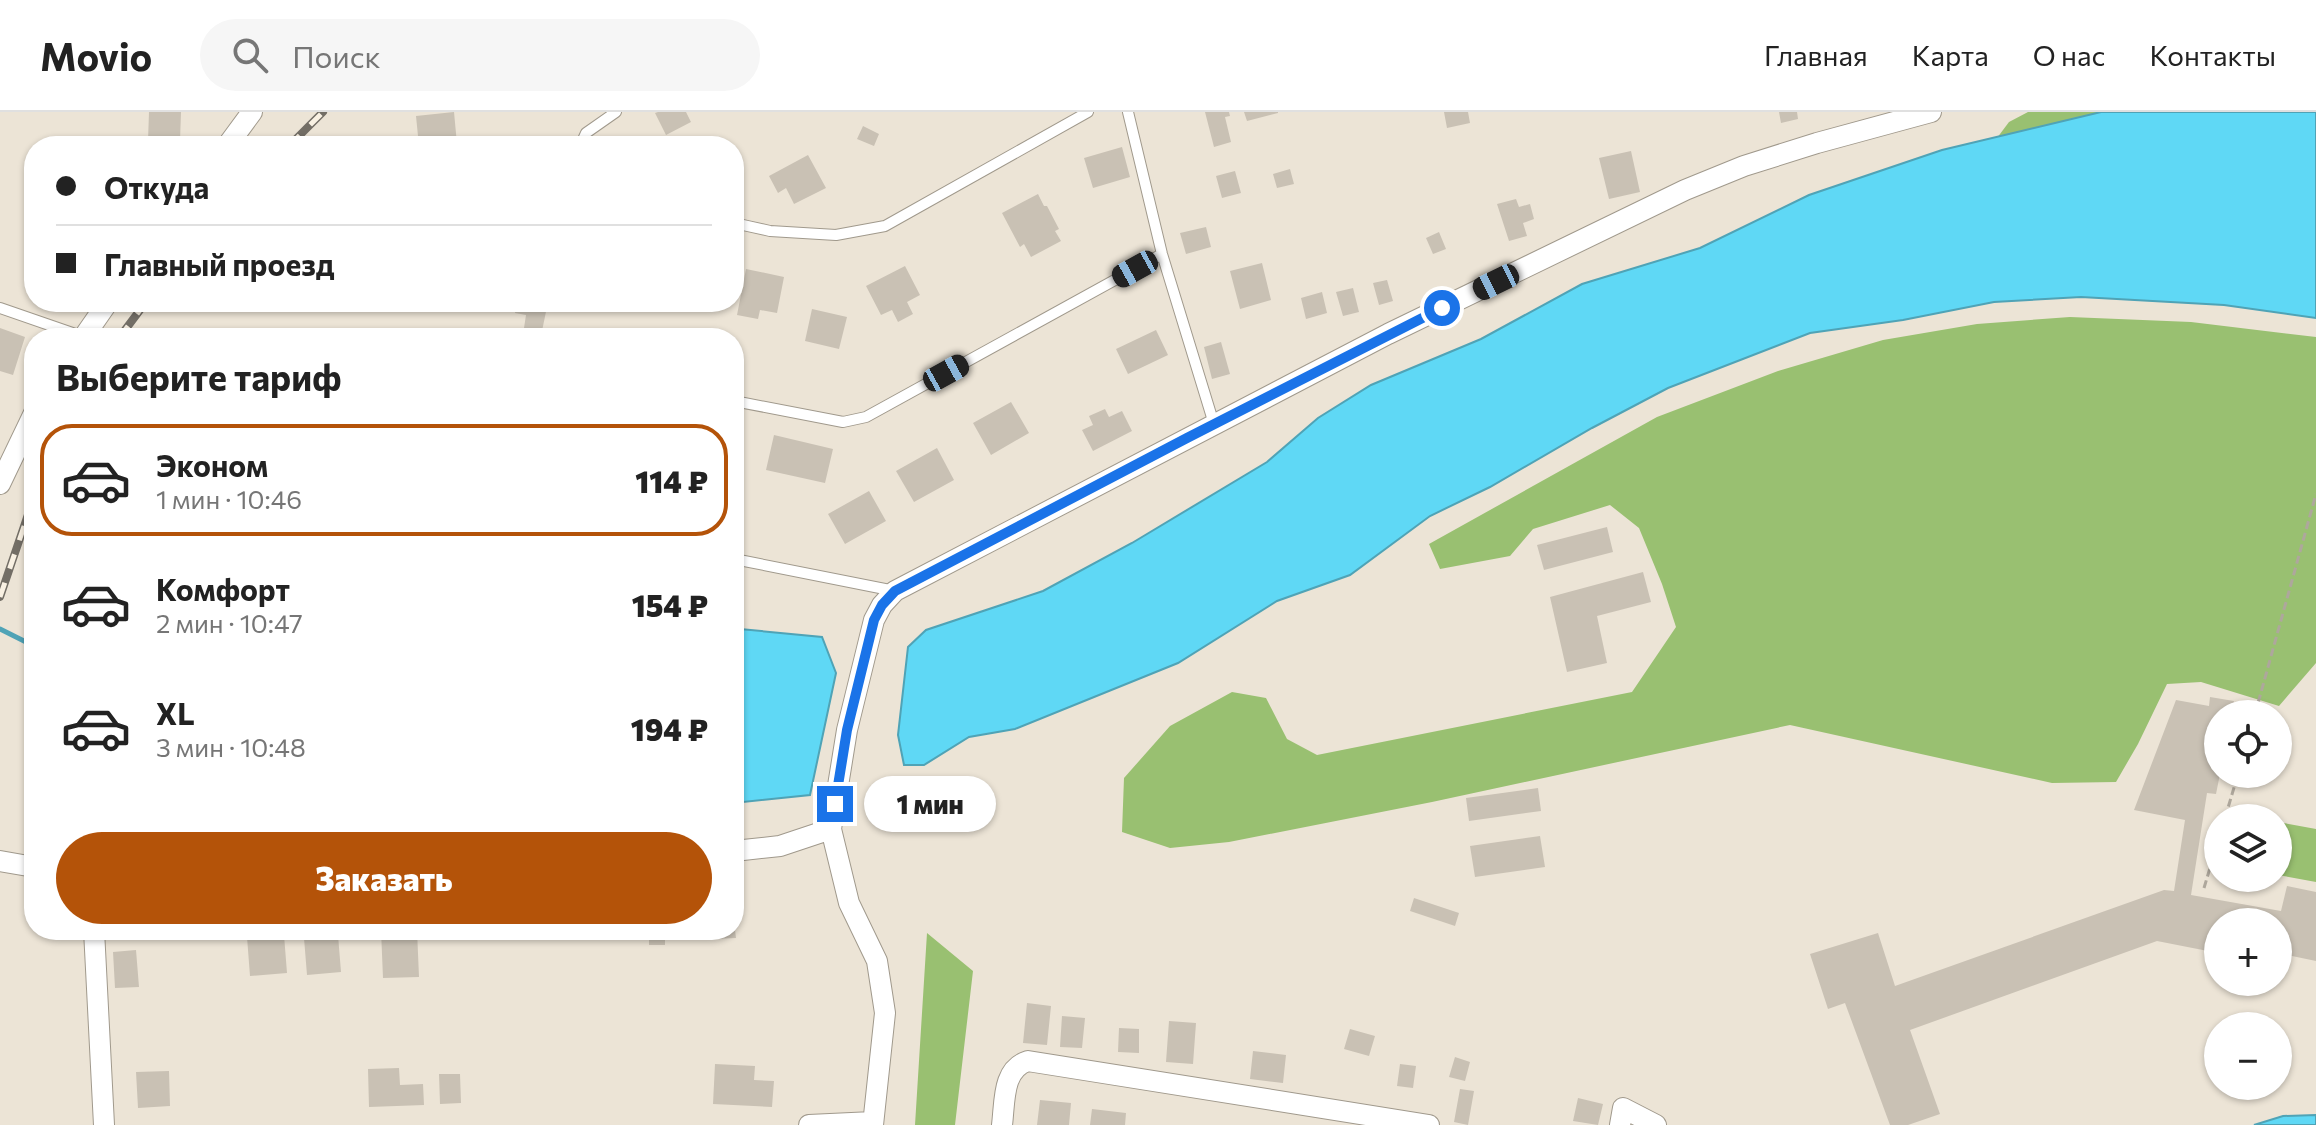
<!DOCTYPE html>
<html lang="ru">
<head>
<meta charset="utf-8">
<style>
	:root { --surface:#fff; --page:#f6f6f6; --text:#222; --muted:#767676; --line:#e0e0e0; --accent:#b45309 }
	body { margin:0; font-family:Commissioner,sans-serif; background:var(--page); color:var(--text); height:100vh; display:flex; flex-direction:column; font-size:30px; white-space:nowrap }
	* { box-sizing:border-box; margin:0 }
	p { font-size:26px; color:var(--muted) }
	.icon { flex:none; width:44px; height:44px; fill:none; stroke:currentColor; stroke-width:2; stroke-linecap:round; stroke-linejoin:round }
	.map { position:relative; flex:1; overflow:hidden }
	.details { position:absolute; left:24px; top:216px; width:720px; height:612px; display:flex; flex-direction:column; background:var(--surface); border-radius:32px; box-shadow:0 2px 6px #0004 }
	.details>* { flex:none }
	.hud { position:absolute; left:24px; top:24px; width:720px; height:176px; border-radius:32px; box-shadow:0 2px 6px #0004; display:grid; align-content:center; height:176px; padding:0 32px; background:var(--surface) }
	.tools { position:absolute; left:2204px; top:588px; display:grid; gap:16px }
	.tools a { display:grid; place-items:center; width:88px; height:88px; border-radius:50%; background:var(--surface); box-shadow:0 2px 6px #0004; font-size:40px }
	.end { position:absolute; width:36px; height:36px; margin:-18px; border:10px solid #1a73e8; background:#fff; box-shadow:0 0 0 4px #fff }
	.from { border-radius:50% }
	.bubble { position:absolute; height:56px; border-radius:28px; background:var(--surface); box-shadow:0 2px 6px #0004; font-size:26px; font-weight:800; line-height:56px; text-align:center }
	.car { position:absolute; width:24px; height:48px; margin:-24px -12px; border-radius:10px; box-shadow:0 0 6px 2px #0007; background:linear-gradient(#222 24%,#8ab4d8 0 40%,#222 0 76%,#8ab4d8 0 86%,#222 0) }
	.hud b { display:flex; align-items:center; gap:28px; height:76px; font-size:30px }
	.hud b+b { border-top:2px solid var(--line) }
	.hud i { width:20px; height:20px; background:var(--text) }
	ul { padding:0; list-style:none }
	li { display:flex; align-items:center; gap:24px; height:112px; margin:0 16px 12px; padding:0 16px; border:4px solid transparent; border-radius:32px }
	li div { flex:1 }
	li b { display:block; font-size:30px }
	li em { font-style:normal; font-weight:800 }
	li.selected { border-color:var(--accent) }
	li>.icon { width:72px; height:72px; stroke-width:1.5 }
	h2 { padding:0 32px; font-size:36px; line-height:96px }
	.cta { display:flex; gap:16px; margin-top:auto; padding:16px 32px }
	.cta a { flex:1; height:92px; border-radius:48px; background:var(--accent); color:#fff; font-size:32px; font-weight:800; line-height:92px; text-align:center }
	header { display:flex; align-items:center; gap:48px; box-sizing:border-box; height:112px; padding:0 40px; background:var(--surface); border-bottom:2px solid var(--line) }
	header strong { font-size:38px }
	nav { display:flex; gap:44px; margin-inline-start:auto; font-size:28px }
	.search { width:560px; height:72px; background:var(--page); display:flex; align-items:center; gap:20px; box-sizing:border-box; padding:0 28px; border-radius:44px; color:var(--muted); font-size:30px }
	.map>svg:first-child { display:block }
	.forest { fill:#99c071 }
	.water { fill:#5fd8f5; stroke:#4fa3b6; stroke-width:2 }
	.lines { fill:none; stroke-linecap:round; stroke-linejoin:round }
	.stream { stroke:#4fa3b6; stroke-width:5 }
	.building { fill:#c9c1b4 }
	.lane-casing { stroke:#a0998c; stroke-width:12 }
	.street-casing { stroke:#a0998c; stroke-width:22 }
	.path { stroke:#aea79c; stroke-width:3; stroke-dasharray:8 4; stroke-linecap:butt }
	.lane { stroke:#fff; stroke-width:10 }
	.street { stroke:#fff; stroke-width:20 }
	.rail-casing { stroke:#736e66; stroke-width:8 }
	.rail { stroke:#f9f1e3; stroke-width:5; stroke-dasharray:15; stroke-linecap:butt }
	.route { stroke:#1a73e8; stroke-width:10 }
</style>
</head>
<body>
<header>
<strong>Movio</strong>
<div class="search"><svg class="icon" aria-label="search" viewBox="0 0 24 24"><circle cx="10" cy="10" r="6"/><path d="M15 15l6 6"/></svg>Поиск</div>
<nav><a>Главная</a><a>Карта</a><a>О нас</a><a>Контакты</a></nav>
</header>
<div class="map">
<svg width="2316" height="1013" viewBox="0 0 2316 1013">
	<rect width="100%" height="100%" fill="#ece4d6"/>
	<!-- forest -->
	<path class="forest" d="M2028,0H2101L1997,26L2009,10Z
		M2070,205L2191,210L2316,225V551L2279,594L2201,570L2167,572L2138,632L2116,670L2052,671L1790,613L1432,690L1229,730L1170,736L1122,720L1124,666L1170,614L1232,580L1266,586L1287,627L1317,643L1632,580L1676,515L1662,472L1639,416L1610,393L1533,417L1510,444L1440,457L1429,432L1657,305L1778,259L1883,228L1977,212Z
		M2284,711L2316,717V770L2278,763Z
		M927,821L973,859L955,1013H915Z"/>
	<!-- water -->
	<path class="water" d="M2101,0H2316V206L2224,193L2081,185L1994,190L1903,208L1810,221L1668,276L1592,316L1490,375L1430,404L1350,463L1277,489L1178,551L1015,617L969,625L924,653H904L898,623L908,535L926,518L1043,479L1132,431L1267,350L1318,306L1371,273L1481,227L1582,172L1700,136L1809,83L1942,38Z
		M740,517L822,525L836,561L810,683L734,691V518Z
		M2316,1003V1013H2254L2283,1004Z"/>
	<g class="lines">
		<!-- stream -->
		<path class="stream" d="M0,517L34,534"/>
	</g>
	<!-- building -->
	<path class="building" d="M149,0H181L180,29H148Z
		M454,0L457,32L419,34L416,4Z
		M658,0H686L691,10L666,23L655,1Z
		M1205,0H1229L1230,4L1225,5L1231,30L1214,35Z
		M1244,0H1278V1L1247,9Z
		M1444,0H1468L1470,11L1447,16Z
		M1779,0H1797L1798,7L1781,11Z
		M863,14L879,22L874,34L857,27Z
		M1122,35L1130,65L1093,76L1084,46Z
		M1631,39L1640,80L1609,87L1599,46Z
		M808,43L826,76L794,92L786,76L778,81L769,64Z
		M1290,57L1294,72L1277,76L1273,62Z
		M1235,59L1241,81L1222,86L1216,64Z
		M1038,82L1044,94H1047L1059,117L1055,119L1061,129L1031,145L1024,132L1020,135L1002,101Z
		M1516,87L1519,95L1530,92L1534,107L1523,111L1527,124L1509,129L1497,92Z
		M1206,115L1211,135L1186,142L1180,121Z
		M1439,120L1446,137L1433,142L1426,126Z
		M1262,151L1271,188L1240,197L1230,159Z
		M905,154L920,183L907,190L913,202L898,210L892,198L881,203L866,174Z
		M746,157L784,165L777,201L760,198L758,207L737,203Z
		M1387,168L1393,189L1379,193L1373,171Z
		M1353,176L1359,200L1343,204L1336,180Z
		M1322,180L1327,201L1306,207L1301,186Z
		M517,190H548L542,219L524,216L526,203L515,201Z
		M812,197L847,205L839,237L805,229Z
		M0,216L25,225L13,263L0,259Z
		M1156,218L1168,243L1128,262L1116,237Z
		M1221,230L1230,262L1212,267L1204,235Z
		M1011,290L1029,321L991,343L973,311Z
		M1105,297L1109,305L1122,299L1132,319L1093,339L1082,318L1093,313L1089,304Z
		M734,313L744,316L735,353H734Z
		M774,323L833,337L825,371L766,358Z
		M937,336L954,368L914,390L896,359Z
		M869,379L886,409L845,432L828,402Z
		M1607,415L1613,440L1544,458L1537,433Z
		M1643,460L1651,490L1597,504L1607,551L1567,560L1550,485Z
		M2210,585L2234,589L2231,602H2218L2220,662L2216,682L2207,681L2191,783L2281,799L2287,774L2316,780V849L2278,841V810H2218V841L2157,829L1910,918L1940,1002L1908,1013H1890L1845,891L1828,897L1810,842L1878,821L1895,874L2164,778L2174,779L2185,708L2134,698L2176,588L2209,594Z
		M1538,676L1541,699L1469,709L1466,686Z
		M1540,724L1545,755L1475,765L1470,734Z
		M1414,786L1459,801L1455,814L1410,799Z
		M381,818H417L419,865L383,866Z
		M649,818H665V833H649Z
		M712,818H735L736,826L712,827Z
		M284,823L287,861L250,864L247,825Z
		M338,823L341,860L307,863L304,826Z
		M136,838L139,875L115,876L113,840Z
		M1027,891L1051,894L1047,933L1023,931Z
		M1062,904L1085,906L1082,936L1060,935Z
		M1169,909L1196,911L1193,952L1166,950Z
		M1119,916L1139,917V941L1118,940Z
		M1350,917L1375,924L1369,944L1344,937Z
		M1253,939L1286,943L1283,971L1250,967Z
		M1455,945L1470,950L1465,969L1449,965Z
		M715,952L755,954L754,968L774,969L772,995L713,992Z
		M1400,952L1416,954L1413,976L1397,974Z
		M399,956L400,973L423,972L424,993L369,995L368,957Z
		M169,959L170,994L138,996L136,960Z
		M439,962H460L461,991L440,992Z
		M1460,977L1474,979L1468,1013L1454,1010Z
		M1578,986L1603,992L1598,1013L1573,1009Z
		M1040,988L1071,991L1069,1013H1037Z
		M1092,997L1126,1001L1125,1013H1090Z"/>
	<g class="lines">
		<!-- lane casing -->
		<g class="lane-casing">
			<path id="lane" d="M1128,0L1162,142L1214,312
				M580,34L586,21L616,0
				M734,111L770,119L836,123L885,114L1088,0
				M0,196L84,225
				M734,289L843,310L866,305L1162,142
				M734,447L895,479"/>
		</g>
		<!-- street casing -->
		<g class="street-casing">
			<path id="street" d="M227,34L252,0
				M83,226L108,190
				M0,372L34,301
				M734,739L780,734L831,717
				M0,749L34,755
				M94,818L104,1013
				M809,1013L873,1010
				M873,1013L885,901L877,849L849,791L831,717L847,618L874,508L882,493L895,479L1388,222L1685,78L1744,54L1817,31L1931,0
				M1002,1013C1005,990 1002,957 1028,949L1429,1013
				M1620,1013L1623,996L1656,1013"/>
		</g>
		<!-- path -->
		<path class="path" d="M2255,602L2316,382
			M2225,706L2238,662
			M2204,776L2218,729"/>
		<!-- lane -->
		<use href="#lane" class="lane"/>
		<!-- street -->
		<use href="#street" class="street"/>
		<!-- rail casing -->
		<g class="rail-casing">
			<path id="rail" d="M289,34L323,0
				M119,226L146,190
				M0,485L34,385"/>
		</g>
		<!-- rail -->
		<use href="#rail" class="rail"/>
	</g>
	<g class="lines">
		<!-- route -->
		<path class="route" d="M835,692L847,618L874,508L882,493L895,479L1187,326L1442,196"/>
	</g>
</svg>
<div class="tools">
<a><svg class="icon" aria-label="locate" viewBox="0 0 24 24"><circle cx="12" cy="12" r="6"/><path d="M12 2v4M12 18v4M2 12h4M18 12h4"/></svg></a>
<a><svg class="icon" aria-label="layers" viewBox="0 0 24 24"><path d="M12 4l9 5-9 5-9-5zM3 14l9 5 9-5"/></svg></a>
<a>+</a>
<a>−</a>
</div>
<i class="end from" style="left:1442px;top:196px"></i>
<i class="end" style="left:835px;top:692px"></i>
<div class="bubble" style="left:864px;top:664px;width:132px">1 мин</div>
<i class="car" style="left:1135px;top:157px;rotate:241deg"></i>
<i class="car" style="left:1496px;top:170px;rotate:244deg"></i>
<i class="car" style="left:946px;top:261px;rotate:61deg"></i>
<div class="hud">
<b><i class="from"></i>Откуда</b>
<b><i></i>Главный проезд</b>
</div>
<section class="details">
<h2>Выберите тариф</h2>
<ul>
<li class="selected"><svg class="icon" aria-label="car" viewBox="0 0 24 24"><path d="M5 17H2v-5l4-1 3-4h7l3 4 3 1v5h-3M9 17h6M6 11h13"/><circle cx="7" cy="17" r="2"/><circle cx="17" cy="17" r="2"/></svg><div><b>Эконом</b><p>1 мин · 10:46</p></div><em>114 ₽</em></li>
<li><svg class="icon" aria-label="car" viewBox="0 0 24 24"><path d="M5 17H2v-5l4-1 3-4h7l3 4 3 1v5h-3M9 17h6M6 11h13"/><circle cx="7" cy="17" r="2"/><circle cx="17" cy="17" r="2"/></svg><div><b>Комфорт</b><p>2 мин · 10:47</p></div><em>154 ₽</em></li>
<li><svg class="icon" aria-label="car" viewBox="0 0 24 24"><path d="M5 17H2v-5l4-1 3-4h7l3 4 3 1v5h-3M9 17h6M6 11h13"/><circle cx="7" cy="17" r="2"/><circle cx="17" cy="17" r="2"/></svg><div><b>XL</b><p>3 мин · 10:48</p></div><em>194 ₽</em></li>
</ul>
<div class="cta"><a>Заказать</a></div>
</section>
</div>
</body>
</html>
